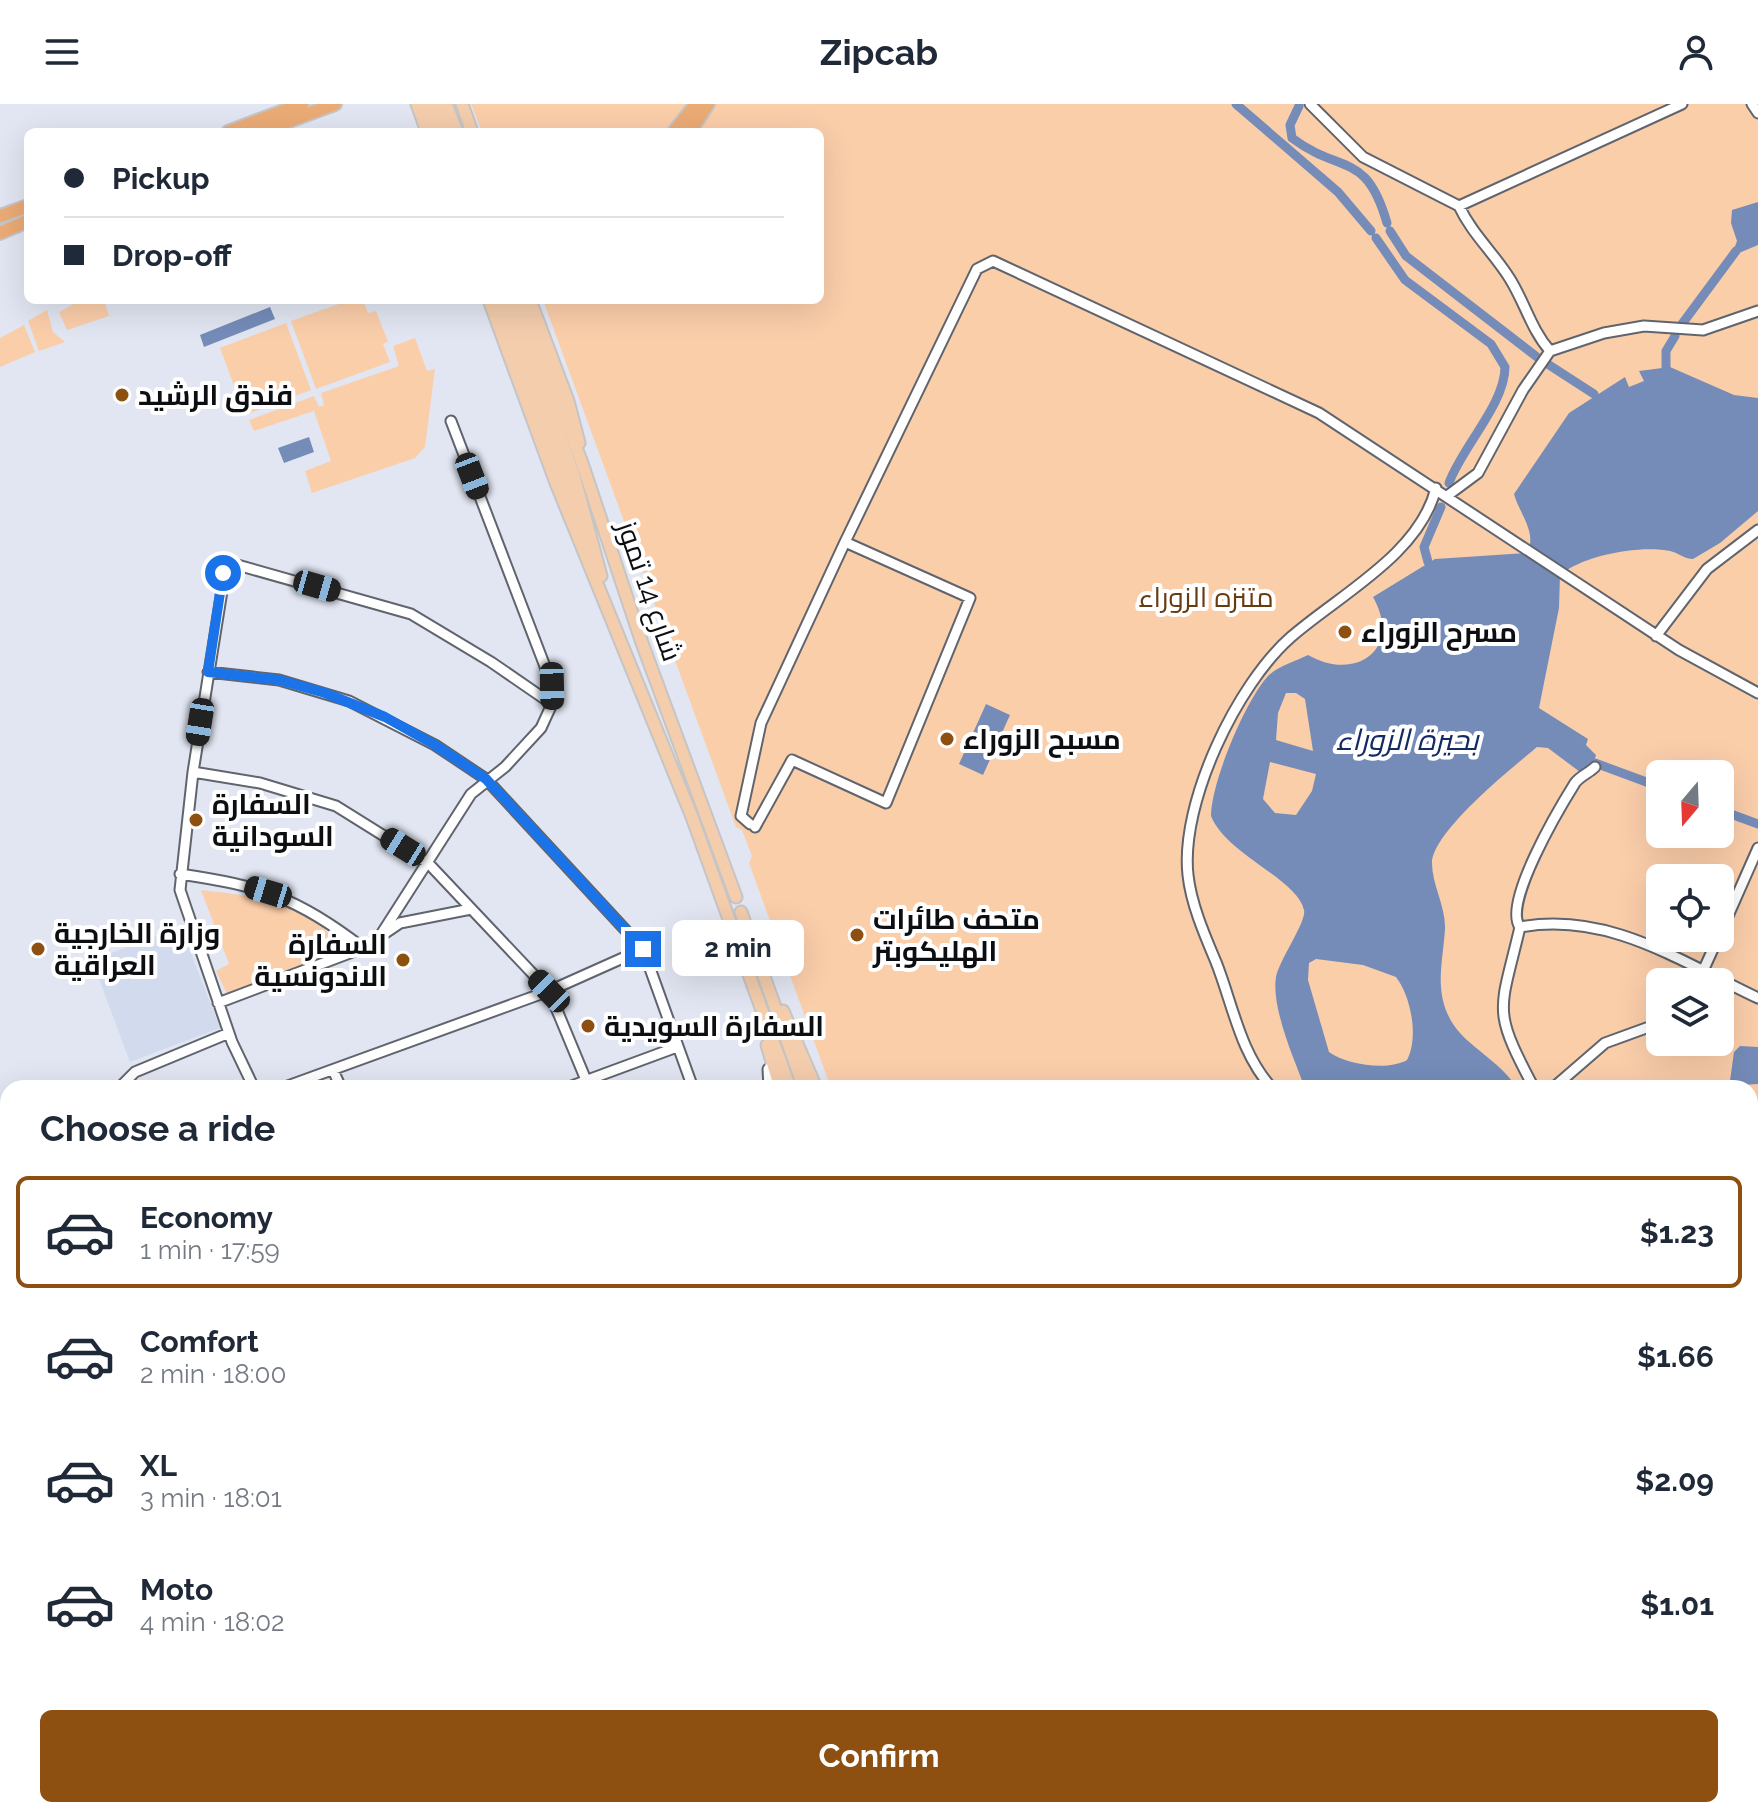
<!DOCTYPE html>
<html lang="en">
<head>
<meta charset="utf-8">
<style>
	:root { --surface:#fff; --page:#f6f6f7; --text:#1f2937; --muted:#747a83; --line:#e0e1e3; --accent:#8d5010 }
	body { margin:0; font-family:Raleway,Cairo,sans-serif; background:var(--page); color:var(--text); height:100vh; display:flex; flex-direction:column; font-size:30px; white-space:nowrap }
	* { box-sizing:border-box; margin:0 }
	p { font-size:26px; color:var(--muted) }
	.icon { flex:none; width:44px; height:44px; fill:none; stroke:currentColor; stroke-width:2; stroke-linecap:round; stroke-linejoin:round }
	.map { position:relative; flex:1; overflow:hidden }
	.drawer { position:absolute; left:0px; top:976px; width:1758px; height:738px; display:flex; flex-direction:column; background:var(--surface); border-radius:24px 24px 0 0; box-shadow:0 8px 32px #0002 }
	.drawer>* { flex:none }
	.top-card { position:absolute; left:24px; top:24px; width:800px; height:176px; border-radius:12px; box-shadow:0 8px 32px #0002; display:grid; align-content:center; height:176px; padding:0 40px; background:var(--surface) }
	.needle { width:52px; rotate:199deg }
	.tools { position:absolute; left:1646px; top:656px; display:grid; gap:16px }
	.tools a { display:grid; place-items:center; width:88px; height:88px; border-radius:12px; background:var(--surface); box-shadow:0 8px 32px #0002; font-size:40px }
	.end { position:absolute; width:36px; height:36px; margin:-18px; border:10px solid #1a73e8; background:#fff; box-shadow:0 0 0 4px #fff }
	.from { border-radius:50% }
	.bubble { position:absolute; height:56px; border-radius:12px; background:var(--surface); box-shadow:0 8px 32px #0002; font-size:26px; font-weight:700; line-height:56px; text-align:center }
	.car { position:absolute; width:24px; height:48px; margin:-24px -12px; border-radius:10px; box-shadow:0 0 6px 2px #0007; background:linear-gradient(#222 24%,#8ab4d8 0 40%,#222 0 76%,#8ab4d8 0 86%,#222 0) }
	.top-card b { display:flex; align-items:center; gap:28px; height:76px; font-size:30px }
	.top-card b+b { border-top:2px solid var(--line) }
	.top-card i { width:20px; height:20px; background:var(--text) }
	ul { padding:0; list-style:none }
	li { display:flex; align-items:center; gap:24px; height:112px; margin:0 16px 12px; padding:0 24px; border:4px solid transparent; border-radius:12px }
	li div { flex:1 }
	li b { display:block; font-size:30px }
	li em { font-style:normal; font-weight:700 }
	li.active { border-color:var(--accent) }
	li>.icon { width:72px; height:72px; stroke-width:1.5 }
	h2 { padding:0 40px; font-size:36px; line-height:96px }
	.action { display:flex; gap:16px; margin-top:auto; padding:16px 40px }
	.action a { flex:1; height:92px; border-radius:12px; background:var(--accent); color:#fff; font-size:32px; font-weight:700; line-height:92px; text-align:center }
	header { display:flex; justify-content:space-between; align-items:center; height:104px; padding:0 40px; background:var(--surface); font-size:36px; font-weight:700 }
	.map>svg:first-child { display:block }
	.built { fill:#d2dbed }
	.green { fill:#fbceaa; fill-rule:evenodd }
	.water { fill:#758cb9; fill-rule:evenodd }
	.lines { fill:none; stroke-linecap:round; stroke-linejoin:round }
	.canal { stroke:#758cb9; stroke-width:9 }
	.minor-casing { stroke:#5f646d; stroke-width:13 }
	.major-casing { stroke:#c5c5c6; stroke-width:15 }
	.highway-casing { stroke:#c5c5c6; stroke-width:16 }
	.minor { stroke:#fff; stroke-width:9 }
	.major { stroke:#f3cdac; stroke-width:11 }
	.highway { stroke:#ebab75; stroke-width:12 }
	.route { stroke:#1a73e8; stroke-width:10 }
	.poi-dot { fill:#8d5010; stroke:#fff; stroke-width:3 }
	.labels { text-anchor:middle; stroke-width:8; stroke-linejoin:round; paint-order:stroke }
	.poi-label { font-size:28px; font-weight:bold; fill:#0c0e11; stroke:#fff; text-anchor:start }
	.street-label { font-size:28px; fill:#0c0e11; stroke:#fff }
	.park-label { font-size:28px; fill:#673c11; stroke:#fff }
	.water-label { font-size:30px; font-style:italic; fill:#132b62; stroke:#fff }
</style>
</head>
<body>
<header><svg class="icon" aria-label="menu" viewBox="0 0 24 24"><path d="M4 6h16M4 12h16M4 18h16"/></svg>Zipcab<svg class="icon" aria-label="person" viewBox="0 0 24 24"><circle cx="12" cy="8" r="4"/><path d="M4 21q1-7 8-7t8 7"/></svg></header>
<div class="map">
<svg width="1758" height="1713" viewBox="0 0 1758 1713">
	<rect width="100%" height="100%" fill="#e1e6f2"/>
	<!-- built -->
	<path class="built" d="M181,823L220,924L130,958L92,856Z"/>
	<!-- green -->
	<path class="green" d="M471,0H1758V1283L1750,1284V984H831L749,759L752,752L742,726L736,723L543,196H820V28H482ZM1660,670H1720V730H1660ZM1660,774H1720V834H1660ZM1660,878H1720V938H1660Z
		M81,196H104L109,212L67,226L59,208Z
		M350,196H363L368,209L376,207L388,238L383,240L390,258L316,285L291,217Z
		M47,206L53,228L65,238L39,247L28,217Z
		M286,219L311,286L245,311L220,244Z
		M24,221L35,248L0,263V234Z
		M415,234L427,267L435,265L425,343L415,354L312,389L305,367L331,357L314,307L254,327L249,316L314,292L319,303L324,301L321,289L399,262L393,242Z
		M201,786C244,791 323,798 338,847L228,892L216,867L229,860Z"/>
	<!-- water -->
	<path class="water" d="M1758,98V141L1739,149L1734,145L1737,137L1731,119L1732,106Z
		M270,203L275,215L204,243L200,231Z
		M1670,263L1734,291L1758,294V407L1720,439L1693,455C1684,455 1679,449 1670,447C1640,441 1584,451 1560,471L1559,504L1539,604L1588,635L1586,641L1596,651L1593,662L1580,668L1548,644L1537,643C1512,664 1433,727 1432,759C1432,781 1446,803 1445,825C1443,858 1433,889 1453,920C1468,943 1500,957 1517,984H1305C1294,955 1271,903 1276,873C1279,856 1307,817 1304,806C1297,775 1226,750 1211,712C1211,679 1245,597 1268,572C1278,562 1296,557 1308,551C1355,578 1403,546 1373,493L1435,455L1527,449C1538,429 1519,409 1514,390L1569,309L1625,273L1629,283L1644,277L1639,267ZM1286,589H1296L1305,595L1313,647L1276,636L1278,609ZM1270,658L1316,670L1312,687L1296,711L1275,709L1263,695ZM1316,855L1363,861L1396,873C1411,892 1419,934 1407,956C1388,967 1347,961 1329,948L1308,876L1309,859Z
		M309,333L314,348L284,359L278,344Z
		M986,600L1010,611L983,671L959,660Z
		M1740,942L1758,943V980L1740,981L1730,977L1734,948Z"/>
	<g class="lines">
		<!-- canal -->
		<path class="canal" d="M1236,0L1338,88L1371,127
			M1299,2L1290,21L1292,34C1341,71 1366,46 1387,119
			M1390,127L1406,152L1537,253
			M1376,134L1405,176L1491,240L1505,263C1505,300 1462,343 1449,379
			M1682,220L1736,147
			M1546,259L1594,290
			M1666,264V247L1675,232
			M1428,458L1424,443L1441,403
			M1595,659L1660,683
			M1720,706L1758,720
			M1728,984L1733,980"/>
		<!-- minor casing -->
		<g class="minor-casing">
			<path id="minor" d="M1310,0L1363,53L1459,102
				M1752,0L1758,9
				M1550,247C1531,225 1525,199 1510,175C1494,149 1472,130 1459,102L1682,0
				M1447,392L1478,369L1523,286L1550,247L1604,229L1644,222L1703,226L1758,207
				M1656,532L1707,465L1758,426
				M208,568L279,576L349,597L435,641L486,675L643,845L693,984
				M193,668L260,679L336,702L429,760L549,887L586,976
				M750,720L741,712L761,619L845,438
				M755,723L792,656L886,699L970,494L845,438L977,165L993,157L1319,309L1679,546L1758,589
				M180,770C261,782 297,793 363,844
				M1520,823C1609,807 1681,858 1758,894
				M382,829L471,690L505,663L541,624L552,600L546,565L451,317
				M1720,830L1758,744
				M1706,878L1703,867L1718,834
				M218,899L363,844L400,819L471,805
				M333,966L341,984
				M119,984L135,968L229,929
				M254,984L232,938L180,786L193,668L226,462L234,460L411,510L491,558L552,600
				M282,984L549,887L643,845
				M566,984L677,943
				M769,984L768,965L773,961
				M1272,984C1240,949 1233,901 1216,858C1205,832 1191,800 1188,771C1180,699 1237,580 1291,533C1339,491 1420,450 1436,384
				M1534,984C1491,903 1500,909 1520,823C1502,800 1560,703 1575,679C1580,672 1589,669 1595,663
				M1553,984L1605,939L1660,919
				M1750,1140L1758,1139
				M1750,1216H1758
				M0,1315L8,1312
				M1750,1344L1758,1343
				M0,1674L8,1677
				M81,1706L98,1713"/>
		</g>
		<!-- major casing -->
		<g class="major-casing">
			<path id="major" d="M417,0L427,28
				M427,0L438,28
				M436,0L446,28
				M446,0L457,28
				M462,0L472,28
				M489,196L556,379L692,713L790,984
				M499,196L586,433
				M509,196L573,368L601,472
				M519,196L582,359L642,539L736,793
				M530,196L568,297L579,339
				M741,808L804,984
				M783,907L816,984
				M767,941L780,984
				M0,1035L8,1053
				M0,1082L8,1103
				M1750,1300L1758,1299
				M1750,1329L1758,1327
				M240,1706L243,1713
				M251,1706L254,1713
				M273,1706L276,1713
				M1040,1706L1042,1713
				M1054,1706L1057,1713
				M1069,1706L1071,1713
				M1079,1706L1082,1713
				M464,1713L470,1706
				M501,1713L507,1706
				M519,1713L525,1706"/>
		</g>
		<!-- highway casing -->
		<g class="highway-casing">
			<path id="highway" d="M228,28L302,0
				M259,28L335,0
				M674,28L696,0
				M690,28L708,0
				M0,112L28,102
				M0,129L28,117"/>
		</g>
		<!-- minor -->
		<use href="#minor" class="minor"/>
		<!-- major -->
		<use href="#major" class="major"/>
		<!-- highway -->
		<use href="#highway" class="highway"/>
	</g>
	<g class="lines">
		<!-- route -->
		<path class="route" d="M223,469L208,568L279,576L325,589L385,613L435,641L486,675L643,845"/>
	</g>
	<!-- markers -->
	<g class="poi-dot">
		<circle cx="122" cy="291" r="8"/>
		<circle cx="1345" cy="528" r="8"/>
		<circle cx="947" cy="635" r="8"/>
		<circle cx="196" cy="716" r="8"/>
		<circle cx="857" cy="831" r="8"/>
		<circle cx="38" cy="845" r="8"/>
		<circle cx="403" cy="856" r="8"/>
		<circle cx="588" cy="922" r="8"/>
	</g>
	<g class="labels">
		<!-- poi labels -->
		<g class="poi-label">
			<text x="138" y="301">فندق الرشيد</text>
			<text x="1361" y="538">مسرح الزوراء</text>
			<text x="963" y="645">مسبح الزوراء</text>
			<text x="212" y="710">السفارة<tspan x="212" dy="32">السودانية</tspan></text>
			<text x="873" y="825">متحف طائرات<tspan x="873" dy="32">الهليكوبتر</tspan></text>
			<text x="54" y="839">وزارة الخارجية<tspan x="54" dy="32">العراقية</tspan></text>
			<text x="387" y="850" text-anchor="end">السفارة<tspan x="387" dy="32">الاندونسية</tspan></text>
			<text x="604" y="932">السفارة السويدية</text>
		</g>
		<!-- street labels -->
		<g class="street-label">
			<text transform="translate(650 487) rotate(71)" y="10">شارع 14 تموز</text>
		</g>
		<!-- park labels -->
		<g class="park-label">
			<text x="1206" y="503">متنزه الزوراء</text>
		</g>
		<!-- water labels -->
		<g class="water-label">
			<text x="1407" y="646">بحيرة الزوراء</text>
		</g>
	</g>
</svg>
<div class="tools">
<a><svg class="needle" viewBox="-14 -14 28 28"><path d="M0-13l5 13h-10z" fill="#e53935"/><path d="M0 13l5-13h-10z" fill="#747a83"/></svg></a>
<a><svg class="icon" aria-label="locate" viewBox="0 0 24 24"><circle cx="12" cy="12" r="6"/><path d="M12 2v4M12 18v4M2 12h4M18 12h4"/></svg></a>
<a><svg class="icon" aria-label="layers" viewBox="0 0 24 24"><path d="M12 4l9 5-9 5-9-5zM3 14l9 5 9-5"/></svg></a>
</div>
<i class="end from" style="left:223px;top:469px"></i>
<i class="end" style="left:643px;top:845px"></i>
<div class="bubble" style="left:672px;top:816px;width:132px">2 min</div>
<i class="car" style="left:472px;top:372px;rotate:159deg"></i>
<i class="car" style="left:317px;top:482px;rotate:106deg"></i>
<i class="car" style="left:552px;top:582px;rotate:179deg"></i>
<i class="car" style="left:200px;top:618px;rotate:189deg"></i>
<i class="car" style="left:403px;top:743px;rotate:302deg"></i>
<i class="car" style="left:268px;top:788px;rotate:287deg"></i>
<i class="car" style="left:549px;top:887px;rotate:316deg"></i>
<div class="top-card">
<b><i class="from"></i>Pickup</b>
<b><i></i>Drop-off</b>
</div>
<section class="drawer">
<h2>Choose a ride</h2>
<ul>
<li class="active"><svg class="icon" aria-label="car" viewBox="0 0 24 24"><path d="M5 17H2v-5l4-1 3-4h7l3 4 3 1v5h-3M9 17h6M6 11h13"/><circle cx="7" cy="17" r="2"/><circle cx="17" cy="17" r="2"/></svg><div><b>Economy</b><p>1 min · 17:59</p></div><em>$1.23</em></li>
<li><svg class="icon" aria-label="car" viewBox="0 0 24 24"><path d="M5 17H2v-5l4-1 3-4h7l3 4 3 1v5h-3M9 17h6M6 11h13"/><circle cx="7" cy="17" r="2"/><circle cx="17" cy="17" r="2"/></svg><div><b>Comfort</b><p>2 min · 18:00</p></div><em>$1.66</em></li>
<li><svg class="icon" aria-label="car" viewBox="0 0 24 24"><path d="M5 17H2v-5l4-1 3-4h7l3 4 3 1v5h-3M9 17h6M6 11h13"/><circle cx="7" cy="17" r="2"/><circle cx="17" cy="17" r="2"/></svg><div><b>XL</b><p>3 min · 18:01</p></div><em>$2.09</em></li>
<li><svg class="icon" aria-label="car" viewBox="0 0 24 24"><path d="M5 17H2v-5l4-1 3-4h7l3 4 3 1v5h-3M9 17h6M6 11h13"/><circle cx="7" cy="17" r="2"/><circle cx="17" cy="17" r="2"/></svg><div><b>Moto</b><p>4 min · 18:02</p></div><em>$1.01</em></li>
</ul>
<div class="action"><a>Confirm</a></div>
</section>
</div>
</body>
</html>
